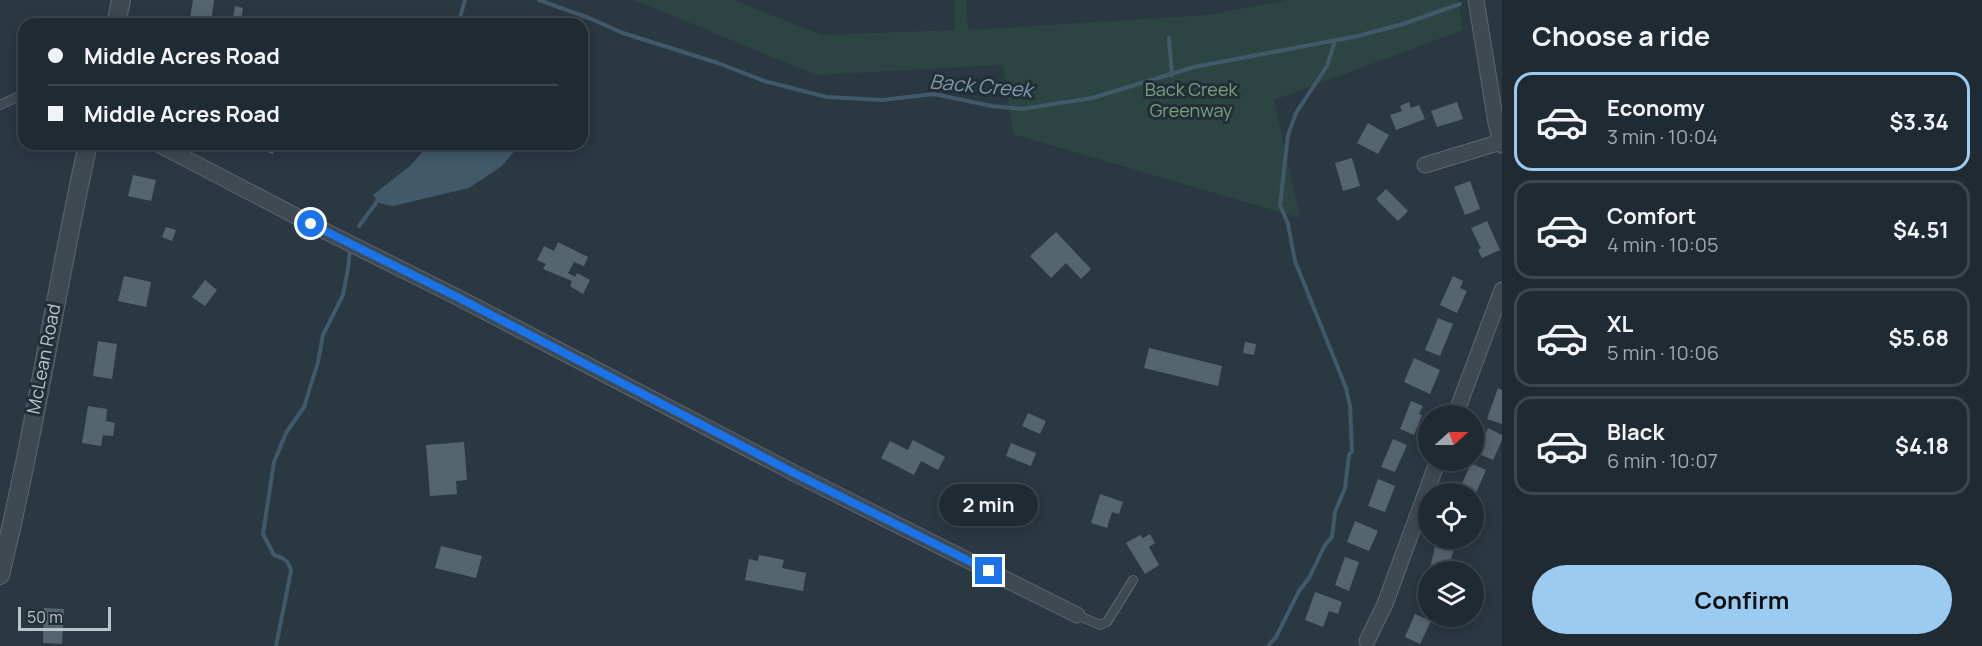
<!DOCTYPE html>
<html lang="en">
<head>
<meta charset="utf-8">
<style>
	:root { --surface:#202a32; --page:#2d363e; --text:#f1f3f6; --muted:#a2a7ac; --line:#3d464d; --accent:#9bcbf1 }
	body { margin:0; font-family:Manrope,sans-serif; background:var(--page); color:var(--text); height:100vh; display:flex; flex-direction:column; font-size:22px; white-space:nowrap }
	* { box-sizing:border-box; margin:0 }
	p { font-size:20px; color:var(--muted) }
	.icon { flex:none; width:33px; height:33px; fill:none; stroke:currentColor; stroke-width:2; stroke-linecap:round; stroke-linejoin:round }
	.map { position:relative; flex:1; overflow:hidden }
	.side { display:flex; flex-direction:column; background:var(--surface); width:480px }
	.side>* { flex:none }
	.guide { position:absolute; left:18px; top:18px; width:570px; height:132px; border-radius:18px; box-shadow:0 3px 15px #0003,0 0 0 2px var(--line); display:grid; align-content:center; height:132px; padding:0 30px; background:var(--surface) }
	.needle { width:39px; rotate:69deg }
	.tools { position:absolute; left:1418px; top:405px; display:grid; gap:12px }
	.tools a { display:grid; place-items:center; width:66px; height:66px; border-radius:50%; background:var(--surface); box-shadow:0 3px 15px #0003,0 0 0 2px var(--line); font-size:30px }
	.scale { position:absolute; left:18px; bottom:15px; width:93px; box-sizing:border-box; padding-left:6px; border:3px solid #bbc4cb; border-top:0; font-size:16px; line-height:21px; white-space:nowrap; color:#bbc4cb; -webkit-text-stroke:4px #222f37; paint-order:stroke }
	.end { position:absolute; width:27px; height:27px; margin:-14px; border:8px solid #1a73e8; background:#fff; box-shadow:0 0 0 3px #fff }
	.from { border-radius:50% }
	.bubble { position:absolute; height:42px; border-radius:21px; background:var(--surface); box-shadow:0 3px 15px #0003,0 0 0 2px var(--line); font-size:20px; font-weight:700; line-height:42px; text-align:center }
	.guide b { display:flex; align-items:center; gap:21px; height:57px; font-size:22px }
	.guide b+b { border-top:2px solid var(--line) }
	.guide i { width:15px; height:15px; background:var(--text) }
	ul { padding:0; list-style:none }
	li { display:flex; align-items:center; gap:18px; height:99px; margin:0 12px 9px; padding:0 18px; border:3px solid var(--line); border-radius:18px }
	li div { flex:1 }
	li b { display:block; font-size:22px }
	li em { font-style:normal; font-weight:700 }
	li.on { border-color:var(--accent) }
	li>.icon { width:54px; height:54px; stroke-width:1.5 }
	h2 { padding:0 30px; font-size:27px; line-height:72px }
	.cta { display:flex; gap:12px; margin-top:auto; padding:12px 30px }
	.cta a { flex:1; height:69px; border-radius:36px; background:var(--accent); color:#111; font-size:24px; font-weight:700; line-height:69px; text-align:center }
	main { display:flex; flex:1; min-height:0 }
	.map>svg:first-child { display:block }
	.green { fill:#2d4542 }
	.water { fill:#415969 }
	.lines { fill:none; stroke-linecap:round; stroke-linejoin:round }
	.stream { stroke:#415969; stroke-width:4 }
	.building { fill:#55656e }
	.service-casing { stroke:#5c676f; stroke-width:10 }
	.minor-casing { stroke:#5c676f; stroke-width:17 }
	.tertiary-casing { stroke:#5c676f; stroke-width:20 }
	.service { stroke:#3e4952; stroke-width:8 }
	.minor { stroke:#3e4952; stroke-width:15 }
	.tertiary { stroke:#3e4952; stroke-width:18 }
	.route { stroke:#1a73e8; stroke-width:8 }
	.labels { text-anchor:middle; stroke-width:6; stroke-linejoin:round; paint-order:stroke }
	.park-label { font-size:18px; fill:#7b9f7d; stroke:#222f37 }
	.street-label { font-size:18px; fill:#bbc4cb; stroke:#222f37 }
	.water-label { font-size:20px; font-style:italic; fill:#7e99ab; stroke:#222f37 }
</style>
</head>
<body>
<main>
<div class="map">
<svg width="1502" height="646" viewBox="0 0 1502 646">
	<rect width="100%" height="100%" fill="#2a3842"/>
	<!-- green -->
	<path class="green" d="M634,0H733L821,35L955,30V0H966L968,30L1208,15L1287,0H1458L1463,30L1274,100L1300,218L1013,134L1003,65L816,75Z"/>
	<!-- water -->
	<path class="water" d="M429,144H520L502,166L469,188L393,206L379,203L373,195L411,165Z"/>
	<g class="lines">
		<!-- stream -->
		<path class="stream" d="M539,0L589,18L623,33L718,63L764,81L827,97L882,100L934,94L992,106L1022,109L1092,98L1194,67L1358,36L1403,24L1460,4
			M458,24L465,0
			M1169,38L1172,75
			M359,226L379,199
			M276,646L291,571C289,560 283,558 274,555L263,534L274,462L286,433L304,407L318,362L323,335L343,295L348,269L350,250
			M1268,646L1276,637L1299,591L1309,578L1325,545L1332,537L1335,512L1345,488L1349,455L1352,451L1350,406L1346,388L1295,261L1288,224L1280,205L1288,135L1296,113L1327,66L1335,41"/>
	</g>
	<!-- building -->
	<path class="building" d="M193,0H214L211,24H189Z
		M235,6L243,8L241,20L233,18Z
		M1409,102L1411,108L1419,105L1425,119L1396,130L1390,115L1402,111L1400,106Z
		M1457,102L1463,119L1437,127L1431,111Z
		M1368,123L1389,135L1378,154L1357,143Z
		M244,144H276L273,154Z
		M1352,158L1360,186L1343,191L1335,163Z
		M133,175L156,180L151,201L128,196Z
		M1470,181L1480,209L1465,215L1454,187Z
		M1386,189L1408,211L1398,221L1376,199Z
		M1487,221L1500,250L1482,258L1478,250L1481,248L1471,228Z
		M166,227L176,230L172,241L162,237Z
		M1056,232L1091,269L1081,279L1066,263L1051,278L1030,256Z
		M558,242L588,257L584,266L574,262L568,273L575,277L577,273L590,280L583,294L570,286L572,281L543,269L546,264L537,260L544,246L554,251Z
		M124,276L151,282L146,307L118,301Z
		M1453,276L1463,281L1460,288L1467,291L1457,313L1440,305Z
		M205,280L217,290L205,306L192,297Z
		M1438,318L1453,324L1440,356L1425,350Z
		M98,341L117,344L112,379L93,376Z
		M1245,342L1256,344L1254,355L1243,353Z
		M1149,348L1222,366L1218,386L1144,368Z
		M1414,358L1440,370L1430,394L1404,382Z
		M1498,388L1502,390V424L1487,419Z
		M1411,401L1423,406L1419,414L1422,415L1414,435L1400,429Z
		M88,406L107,409L106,421L115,423L113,436L103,435L101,446L82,443Z
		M1028,413L1046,421L1040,434L1022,426Z
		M1488,428L1502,435V440L1493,460L1477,453Z
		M1393,439L1407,445L1395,472L1381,467Z
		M913,440L945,457L938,470L921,461L914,475L881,458L890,441L908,450Z
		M464,442L467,480L456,481L457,494L430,496L426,445Z
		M1011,443L1036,453L1031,466L1006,456Z
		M1471,463L1486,470L1473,500V494L1458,493Z
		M1378,479L1395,486L1385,512L1368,506Z
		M1100,494L1123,502L1119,514L1112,512L1107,528L1091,523Z
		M1473,512L1481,515L1473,536Z
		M1355,521L1378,531L1369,551L1347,542Z
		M1150,534L1155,543L1149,547L1159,565L1145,574L1126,543L1140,535L1143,538Z
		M1437,538L1456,540L1448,572L1430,568Z
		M441,546L482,556L476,578L435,568Z
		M759,555L784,560L782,568L806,573L803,591L745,580L749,559L758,561Z
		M1345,557L1359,562L1349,591L1335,585Z
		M1428,581V608L1419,604Z
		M1315,592L1342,602L1338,614L1329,611L1323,627L1305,620Z
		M44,608L64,609L62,644L43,643Z
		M1415,614L1431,621L1420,644L1405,637Z"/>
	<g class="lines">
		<!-- service casing -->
		<g class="service-casing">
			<path id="service" d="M0,105L24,94
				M1077,615L1100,625L1107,622L1133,580"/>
		</g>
		<!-- minor casing -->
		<g class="minor-casing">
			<path id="minor" d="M1476,0L1496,123L1502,145
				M158,144L311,224L459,298L794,473L1077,615
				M1425,165L1501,142
				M1455,416L1502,290
				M1367,641L1385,604L1438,460"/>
		</g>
		<!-- tertiary casing -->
		<g class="tertiary-casing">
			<path id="tertiary" d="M116,24L121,0
				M0,575C35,432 56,287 88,144"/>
		</g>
		<!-- service -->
		<use href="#service" class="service"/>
		<!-- minor -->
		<use href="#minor" class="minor"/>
		<!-- tertiary -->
		<use href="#tertiary" class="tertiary"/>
	</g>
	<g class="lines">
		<!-- route -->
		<path class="route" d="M311,224L459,298L794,473L989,571"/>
	</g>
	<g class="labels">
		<!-- park labels -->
		<g class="park-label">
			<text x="1191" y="96">Back Creek<tspan x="1191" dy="21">Greenway</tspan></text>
		</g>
		<!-- street labels -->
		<g class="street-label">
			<text transform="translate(44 359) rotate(-79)" y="6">McLean Road</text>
		</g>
		<!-- water labels -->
		<g class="water-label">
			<text transform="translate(981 86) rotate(5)" y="7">Back Creek</text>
		</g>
	</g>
</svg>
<div class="tools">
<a><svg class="needle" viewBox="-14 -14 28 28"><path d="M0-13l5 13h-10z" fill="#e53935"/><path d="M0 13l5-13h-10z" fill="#a2a7ac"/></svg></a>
<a><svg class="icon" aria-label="locate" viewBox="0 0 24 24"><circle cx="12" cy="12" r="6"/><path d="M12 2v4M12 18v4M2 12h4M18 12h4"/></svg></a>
<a><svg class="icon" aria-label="layers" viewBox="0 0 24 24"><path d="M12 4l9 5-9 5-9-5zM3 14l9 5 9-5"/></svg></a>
</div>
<div class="scale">50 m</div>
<i class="end from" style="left:311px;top:224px"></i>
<i class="end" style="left:989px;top:571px"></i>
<div class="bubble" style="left:939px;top:484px;width:99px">2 min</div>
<div class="guide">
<b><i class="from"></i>Middle Acres Road</b>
<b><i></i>Middle Acres Road</b>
</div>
</div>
<section class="side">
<h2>Choose a ride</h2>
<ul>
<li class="on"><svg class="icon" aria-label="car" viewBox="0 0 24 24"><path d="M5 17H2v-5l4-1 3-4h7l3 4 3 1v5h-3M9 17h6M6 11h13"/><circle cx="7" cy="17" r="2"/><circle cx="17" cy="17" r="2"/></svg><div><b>Economy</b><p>3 min · 10:04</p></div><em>$3.34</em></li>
<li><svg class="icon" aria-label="car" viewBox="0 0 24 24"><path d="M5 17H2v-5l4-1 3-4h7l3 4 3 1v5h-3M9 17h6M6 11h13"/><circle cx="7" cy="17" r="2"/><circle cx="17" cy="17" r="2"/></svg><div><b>Comfort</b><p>4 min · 10:05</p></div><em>$4.51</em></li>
<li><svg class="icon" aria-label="car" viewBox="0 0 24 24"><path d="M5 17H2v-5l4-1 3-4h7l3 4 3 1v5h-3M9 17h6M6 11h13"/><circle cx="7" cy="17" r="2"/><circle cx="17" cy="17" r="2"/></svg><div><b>XL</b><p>5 min · 10:06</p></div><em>$5.68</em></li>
<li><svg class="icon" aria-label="car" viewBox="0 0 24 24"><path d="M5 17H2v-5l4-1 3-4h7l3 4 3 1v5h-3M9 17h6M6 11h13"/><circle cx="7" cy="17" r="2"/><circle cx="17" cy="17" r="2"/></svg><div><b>Black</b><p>6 min · 10:07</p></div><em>$4.18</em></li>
</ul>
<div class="cta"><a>Confirm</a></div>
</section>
</main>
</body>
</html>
